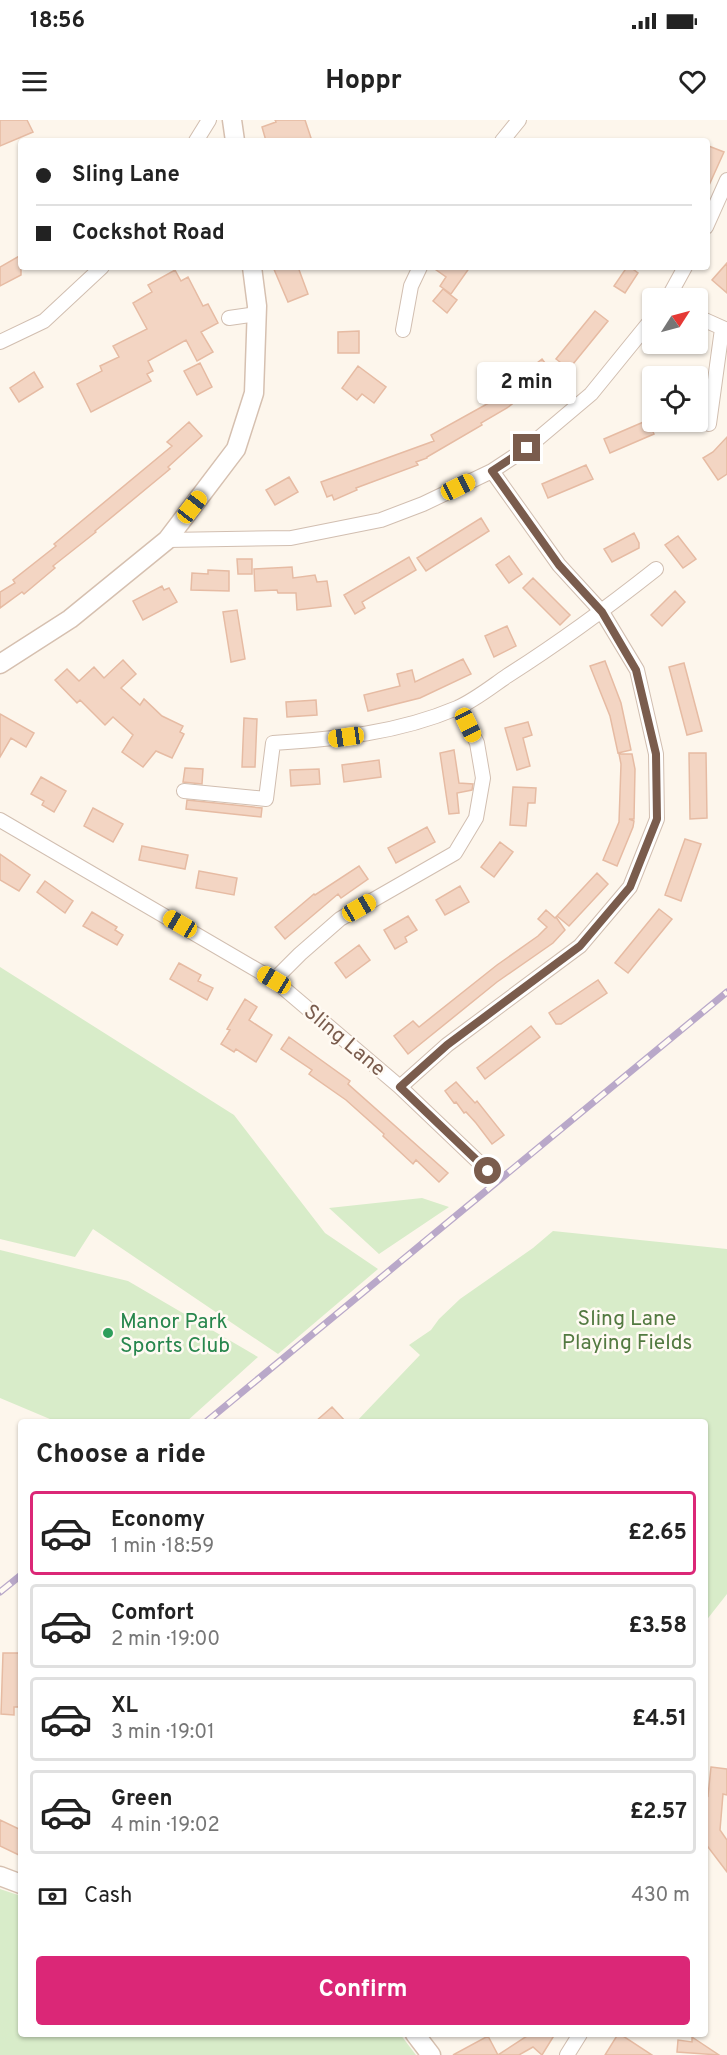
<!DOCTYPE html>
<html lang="en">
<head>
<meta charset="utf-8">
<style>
	:root { --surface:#fff; --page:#f6f6f6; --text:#222; --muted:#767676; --line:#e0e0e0; --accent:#db2777 }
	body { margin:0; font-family:Overpass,sans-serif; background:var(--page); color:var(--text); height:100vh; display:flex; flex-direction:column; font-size:22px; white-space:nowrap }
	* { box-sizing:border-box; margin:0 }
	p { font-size:20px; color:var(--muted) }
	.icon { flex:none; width:33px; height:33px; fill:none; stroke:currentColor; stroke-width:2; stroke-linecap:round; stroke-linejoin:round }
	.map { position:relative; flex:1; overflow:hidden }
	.sheet { position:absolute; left:18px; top:1299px; width:690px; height:618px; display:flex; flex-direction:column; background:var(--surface); border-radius:6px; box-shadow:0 2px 4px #0004 }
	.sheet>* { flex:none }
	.banner { position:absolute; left:18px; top:18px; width:692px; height:132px; border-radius:6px; box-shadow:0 2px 4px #0004; display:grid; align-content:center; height:132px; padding:0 18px; background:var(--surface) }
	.needle { width:39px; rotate:54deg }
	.buttons { position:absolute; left:642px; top:168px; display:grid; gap:12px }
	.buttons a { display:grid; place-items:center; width:66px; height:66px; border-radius:6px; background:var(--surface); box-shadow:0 2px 4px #0004; font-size:30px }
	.end { position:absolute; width:27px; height:27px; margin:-14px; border:8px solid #7a5c4d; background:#fff; box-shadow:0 0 0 3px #fff }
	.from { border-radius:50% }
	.bubble { position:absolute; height:42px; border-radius:6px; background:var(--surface); box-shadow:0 2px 4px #0004; font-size:20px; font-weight:700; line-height:42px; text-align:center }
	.car { position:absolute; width:18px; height:36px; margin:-18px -9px; border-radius:8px; box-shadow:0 0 4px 2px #0007; background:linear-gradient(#f5c518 24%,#345 0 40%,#f5c518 0 76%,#345 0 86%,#f5c518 0) }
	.banner b { display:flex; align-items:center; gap:21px; height:57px; font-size:22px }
	.banner b+b { border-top:2px solid var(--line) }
	.banner i { width:15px; height:15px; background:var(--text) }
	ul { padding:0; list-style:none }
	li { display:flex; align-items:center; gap:18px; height:84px; margin:0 12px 9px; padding:0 6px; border:3px solid var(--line); border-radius:6px }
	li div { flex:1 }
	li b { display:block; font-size:22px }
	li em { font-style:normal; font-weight:700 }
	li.current { border-color:var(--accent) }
	li>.icon { width:54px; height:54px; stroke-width:1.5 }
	h2 { padding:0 18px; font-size:27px; line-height:72px }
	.pay { display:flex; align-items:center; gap:15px; height:66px; padding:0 18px; font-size:22px }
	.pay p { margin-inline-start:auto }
	.primary-button { display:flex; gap:12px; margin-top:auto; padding:12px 18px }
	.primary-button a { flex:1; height:69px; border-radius:6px; background:var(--accent); color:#fff; font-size:24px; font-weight:700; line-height:69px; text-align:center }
	.status { display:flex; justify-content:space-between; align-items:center; height:42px; padding:0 30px; background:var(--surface); direction:ltr }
	.status svg { height:16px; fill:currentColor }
	header { display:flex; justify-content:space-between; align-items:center; height:78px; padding:0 18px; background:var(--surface); font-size:27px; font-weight:700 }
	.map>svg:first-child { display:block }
	.green { fill:#d8ecc9 }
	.building { fill:#f3d5c3; stroke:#e6bba3; stroke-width:1.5 }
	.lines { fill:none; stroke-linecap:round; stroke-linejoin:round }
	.street-casing { stroke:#d1beb0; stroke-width:16 }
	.secondary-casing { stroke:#d6c0b0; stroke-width:21 }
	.street { stroke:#fff; stroke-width:14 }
	.secondary { stroke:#fff; stroke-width:18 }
	.rail-casing { stroke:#b9a8c9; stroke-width:7 }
	.rail { stroke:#fffaf3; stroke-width:4.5; stroke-dasharray:14; stroke-linecap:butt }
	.route { stroke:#7a5c4d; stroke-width:8 }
	.leisure-dot { fill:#2e9e5b; stroke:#fffaf3; stroke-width:2 }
	.labels { text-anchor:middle; stroke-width:5; stroke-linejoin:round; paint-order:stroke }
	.street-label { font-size:21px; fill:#7a5c4d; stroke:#fffaf3 }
	.park-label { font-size:21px; fill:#537a41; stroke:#fffaf3 }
	.leisure-label { font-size:21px; fill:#27864d; stroke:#fffaf3; text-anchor:start }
</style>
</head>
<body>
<div class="status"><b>18:56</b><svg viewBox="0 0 49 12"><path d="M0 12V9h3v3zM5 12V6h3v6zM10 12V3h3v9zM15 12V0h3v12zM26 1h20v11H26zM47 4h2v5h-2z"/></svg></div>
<header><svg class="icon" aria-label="menu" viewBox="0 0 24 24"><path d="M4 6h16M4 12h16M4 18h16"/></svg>Hoppr<svg class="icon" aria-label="heart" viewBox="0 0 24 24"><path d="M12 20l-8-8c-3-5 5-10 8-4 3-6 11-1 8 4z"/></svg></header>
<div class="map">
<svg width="727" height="1935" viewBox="0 0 727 1935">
	<rect width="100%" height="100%" fill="#fdf6ec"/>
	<!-- green -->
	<path class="green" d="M0,847L234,995L325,1113L378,1149L278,1234L93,1109L75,1137L0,1119Z
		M422,1078L449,1087L379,1134L329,1088Z
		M553,1111L727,1129V1474L705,1502V1302H356L420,1235L409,1225L431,1210L439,1199L460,1179L533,1128Z
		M0,1130L128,1161L258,1237L186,1302H57L0,1278Z
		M0,1769L21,1776V1914H400L416,1935H0Z"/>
	<!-- building -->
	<path class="building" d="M0,0H27L33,12L0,26Z
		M275,0H305L312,21H266L262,7L276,2Z
		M706,25L724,32L706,72Z
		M21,135V155L0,166V147Z
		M727,143V173L712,160Z
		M273,147H298L308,174L288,182Z
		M432,147H470L451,174L440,166L446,157Z
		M627,147H630L638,153L625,173L614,166Z
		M175,150L181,161L188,157L203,186L208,184L218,203L201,212L213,232L197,241L186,220L148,241L153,251L147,254L151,261L91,292L77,264L102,251L100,246L119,237L113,226L147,209L133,183L152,172L148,165Z
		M443,169L457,180L447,193L433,181Z
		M595,191L608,201L569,249L556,239Z
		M359,211V233H338V212Z
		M542,239L552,252L507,288L481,303L482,305L427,337V338L416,342L418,345L356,368L357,370L334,380L332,375L327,377L321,362L434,321L431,315L496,279L494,277Z
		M200,243L212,267L197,275L184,251Z
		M358,246L386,267L374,283L362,274L357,280L342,268Z
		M34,252L43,267L19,282L10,268Z
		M648,300L654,314L610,333L604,319Z
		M189,302L202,316L168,347L170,349L95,411L96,412L53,446L55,448L24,474L22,472L0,488V472L15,463L13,460L56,426L54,424L172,326L167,322Z
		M727,317V354L718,360L703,338L713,332Z
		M586,345L593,359L548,378L542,364Z
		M289,357L298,372L275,385L266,370Z
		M481,398L489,411L426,451L417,438Z
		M634,413L639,423V428L612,442L604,429Z
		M678,416L696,439L683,448L665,425Z
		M509,436L522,454L509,463L496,445Z
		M409,437L416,450L362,482L365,488L355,494L344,475Z
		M237,439H252V454H238Z
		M292,447L293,458L315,455L317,462L327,461L331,486L297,490L296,473H278L277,470L255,471L254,449Z
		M208,450L229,451V471L191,470L192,453L208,454Z
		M533,458L570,495L560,505L523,468Z
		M162,466L164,470L169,468L177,482L143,500L133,481Z
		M675,471L685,482L662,506L651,495Z
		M237,490L245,539L231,542L223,492Z
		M507,506L516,526L494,537L485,516Z
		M463,539L471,554L420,578L368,591L364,575L400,566L397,554L412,550L415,562Z
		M123,540L136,554L121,568L140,585L144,579L162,596L183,606L180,612L184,614L172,638L156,631L143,647L122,632L133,615L113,597L105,605L80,580L77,583L55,560L67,549L79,561L94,547L104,558Z
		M605,541L621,583L631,630L618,633L610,596L590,546Z
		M684,543L702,611L687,615L669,547Z
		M316,580L317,595L287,597L286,582Z
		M0,594L34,613L26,627L11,618L0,637Z
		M244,598L257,599L255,647H242Z
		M528,602L532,615L523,618L530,646L517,650L505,608Z
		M454,630L459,663L473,664L472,670L457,673L459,693L449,694L440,633Z
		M689,633H706L707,698L690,699Z
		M619,634H632L635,649L634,699H629L634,701L633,707L617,746L603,740L619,702L621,644Z
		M379,640L381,657L344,662L342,645Z
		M185,648L203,649L202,664L183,662Z
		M319,649L320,664L291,666L290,650Z
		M41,657L66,671L54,692L42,685L44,681L31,674Z
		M513,667L536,668L535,683H528L526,706L510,705Z
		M187,680L262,688L261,697L186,689Z
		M93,688L123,704L113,722L84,706Z
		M427,707L435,722L396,743L388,728Z
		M685,719L701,724L681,781L665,775Z
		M500,722L513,732L494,757L481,747Z
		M142,726L188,735L185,749L139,740Z
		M0,734L30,755L19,771L0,760Z
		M359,746L368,759L341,778L338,774L285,819L275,807L314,774L315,775Z
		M199,751L237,758L234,775L196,768Z
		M597,753L608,764L569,806L557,796Z
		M45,761L73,781L65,793L37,772Z
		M460,766L469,782L445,795L436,780Z
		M659,789L672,799L628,853L615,843Z
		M546,790L555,798L556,797L565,810L553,823L497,862L408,934L394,916L413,901L419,907L497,845L538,816L547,807L538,799Z
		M92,792L117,807L115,810L123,815L117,825L83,806Z
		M408,796L417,810L405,817L407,822L395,829L384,810Z
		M359,825L370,840L346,858L335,843Z
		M179,843L201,855L198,861L213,868L207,880L170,859Z
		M598,860L607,873L561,904H556L549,893Z
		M245,879L257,887L249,900L272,915L256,942L236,929L234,932L221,924L230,910L227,909Z
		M531,906L540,917L485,959L477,948Z
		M289,917L350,961L348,964L448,1053L439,1062L416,1040L413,1044L383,1016L384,1014L346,980L309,954L312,950L281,929Z
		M456,962L475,983L477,981L504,1015L492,1024L476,1003L466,992L464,993L456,982L454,983L445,971Z
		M332,1287L346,1302H315Z
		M3,1533H21L19,1587H14V1595L1,1594Z
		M711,1647L727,1649V1675L723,1674L720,1710L727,1720V1752L705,1723V1683L706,1675L708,1676Z
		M0,1700L21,1710V1736L0,1726Z
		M530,1914H555L542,1935L533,1927L519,1935H453L488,1916L498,1935Z
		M618,1914H620L652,1935H605Z
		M692,1917L719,1935L677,1932L678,1920L692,1922Z"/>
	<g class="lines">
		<!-- street casing -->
		<g class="street-casing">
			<path id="street" d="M196,21L209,0
				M502,21L519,0
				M706,107L727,60
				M668,178L685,147
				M698,197L727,210
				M229,198L257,194
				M403,210L411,166L420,147
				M0,222L44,201L102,147
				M709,304L722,209
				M167,420L291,418L381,400L423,384L492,351L527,328L591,274L652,199
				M184,671L266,679L273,623C337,619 398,613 457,588C475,580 491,567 507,556C559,523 608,487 656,449
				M0,700L274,860L400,967L488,1051
				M274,860L300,834L340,799L455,733L476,698L483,658L477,623L459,587
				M400,967L447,925L580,826L630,767L657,699L656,634L637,550L602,492L559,445L492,351
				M567,1935L580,1914"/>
		</g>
		<!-- secondary casing -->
		<g class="secondary-casing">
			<path id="secondary" d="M232,0L235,21
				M0,544L70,499L167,420L236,329L254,273L257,186L252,147
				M0,1756L21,1764
				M415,1914L431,1935"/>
		</g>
		<!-- street -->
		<use href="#street" class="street"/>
		<!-- secondary -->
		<use href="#secondary" class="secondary"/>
		<!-- rail casing -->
		<g class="rail-casing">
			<path id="rail" d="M206,1302L727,872
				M0,1472L21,1455"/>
		</g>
		<!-- rail -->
		<use href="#rail" class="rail"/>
	</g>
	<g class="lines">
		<!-- route -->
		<path class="route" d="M488,1051L400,967L447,925L580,826L630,767L657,699L656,634L636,550L602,492L559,445L492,351L527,328"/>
	</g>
	<!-- markers -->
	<circle class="leisure-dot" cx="108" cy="1213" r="6"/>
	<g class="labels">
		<!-- street labels -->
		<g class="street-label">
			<text transform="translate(345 920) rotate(40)" y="7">Sling Lane</text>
		</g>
		<!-- park labels -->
		<g class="park-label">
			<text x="627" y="1205">Sling Lane<tspan x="627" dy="24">Playing Fields</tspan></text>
		</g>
		<!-- leisure labels -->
		<g class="leisure-label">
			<text x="120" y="1208">Manor Park<tspan x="120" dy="24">Sports Club</tspan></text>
		</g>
	</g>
</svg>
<div class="buttons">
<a><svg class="needle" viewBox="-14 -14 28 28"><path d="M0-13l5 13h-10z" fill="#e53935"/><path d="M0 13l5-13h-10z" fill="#767676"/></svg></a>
<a><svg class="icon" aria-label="locate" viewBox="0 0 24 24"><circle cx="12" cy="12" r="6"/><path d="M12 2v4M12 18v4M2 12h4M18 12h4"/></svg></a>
</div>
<i class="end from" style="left:488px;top:1051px"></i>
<i class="end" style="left:527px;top:328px"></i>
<div class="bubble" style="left:477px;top:242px;width:99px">2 min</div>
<i class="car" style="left:458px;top:367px;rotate:64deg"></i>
<i class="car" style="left:192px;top:387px;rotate:38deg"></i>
<i class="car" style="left:468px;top:605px;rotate:154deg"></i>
<i class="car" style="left:346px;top:617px;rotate:262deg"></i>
<i class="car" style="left:359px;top:788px;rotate:60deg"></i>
<i class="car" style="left:180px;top:804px;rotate:300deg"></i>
<i class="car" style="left:274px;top:860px;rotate:301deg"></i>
<div class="banner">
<b><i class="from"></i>Sling Lane</b>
<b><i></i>Cockshot Road</b>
</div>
<section class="sheet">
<h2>Choose a ride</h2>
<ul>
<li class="current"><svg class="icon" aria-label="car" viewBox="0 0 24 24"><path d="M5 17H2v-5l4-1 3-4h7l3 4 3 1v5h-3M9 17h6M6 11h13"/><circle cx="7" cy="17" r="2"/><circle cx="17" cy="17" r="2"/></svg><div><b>Economy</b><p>1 min · 18:59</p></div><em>£2.65</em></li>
<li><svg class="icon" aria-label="car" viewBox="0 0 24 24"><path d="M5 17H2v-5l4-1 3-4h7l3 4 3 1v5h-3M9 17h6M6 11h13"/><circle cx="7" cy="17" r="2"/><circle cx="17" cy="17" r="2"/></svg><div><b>Comfort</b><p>2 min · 19:00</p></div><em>£3.58</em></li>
<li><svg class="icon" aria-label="car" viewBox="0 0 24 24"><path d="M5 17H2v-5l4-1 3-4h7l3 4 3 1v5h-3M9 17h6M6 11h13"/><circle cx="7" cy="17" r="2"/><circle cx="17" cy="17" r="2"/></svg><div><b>XL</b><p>3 min · 19:01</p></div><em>£4.51</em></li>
<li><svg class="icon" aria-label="car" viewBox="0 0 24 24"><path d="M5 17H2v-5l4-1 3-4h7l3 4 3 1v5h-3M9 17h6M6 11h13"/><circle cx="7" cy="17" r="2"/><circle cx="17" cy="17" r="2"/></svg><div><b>Green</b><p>4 min · 19:02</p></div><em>£2.57</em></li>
</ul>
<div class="pay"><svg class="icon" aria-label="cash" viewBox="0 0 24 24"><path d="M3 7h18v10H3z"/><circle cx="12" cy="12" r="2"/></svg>Cash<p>430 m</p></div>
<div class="primary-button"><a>Confirm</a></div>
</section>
</div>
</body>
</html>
